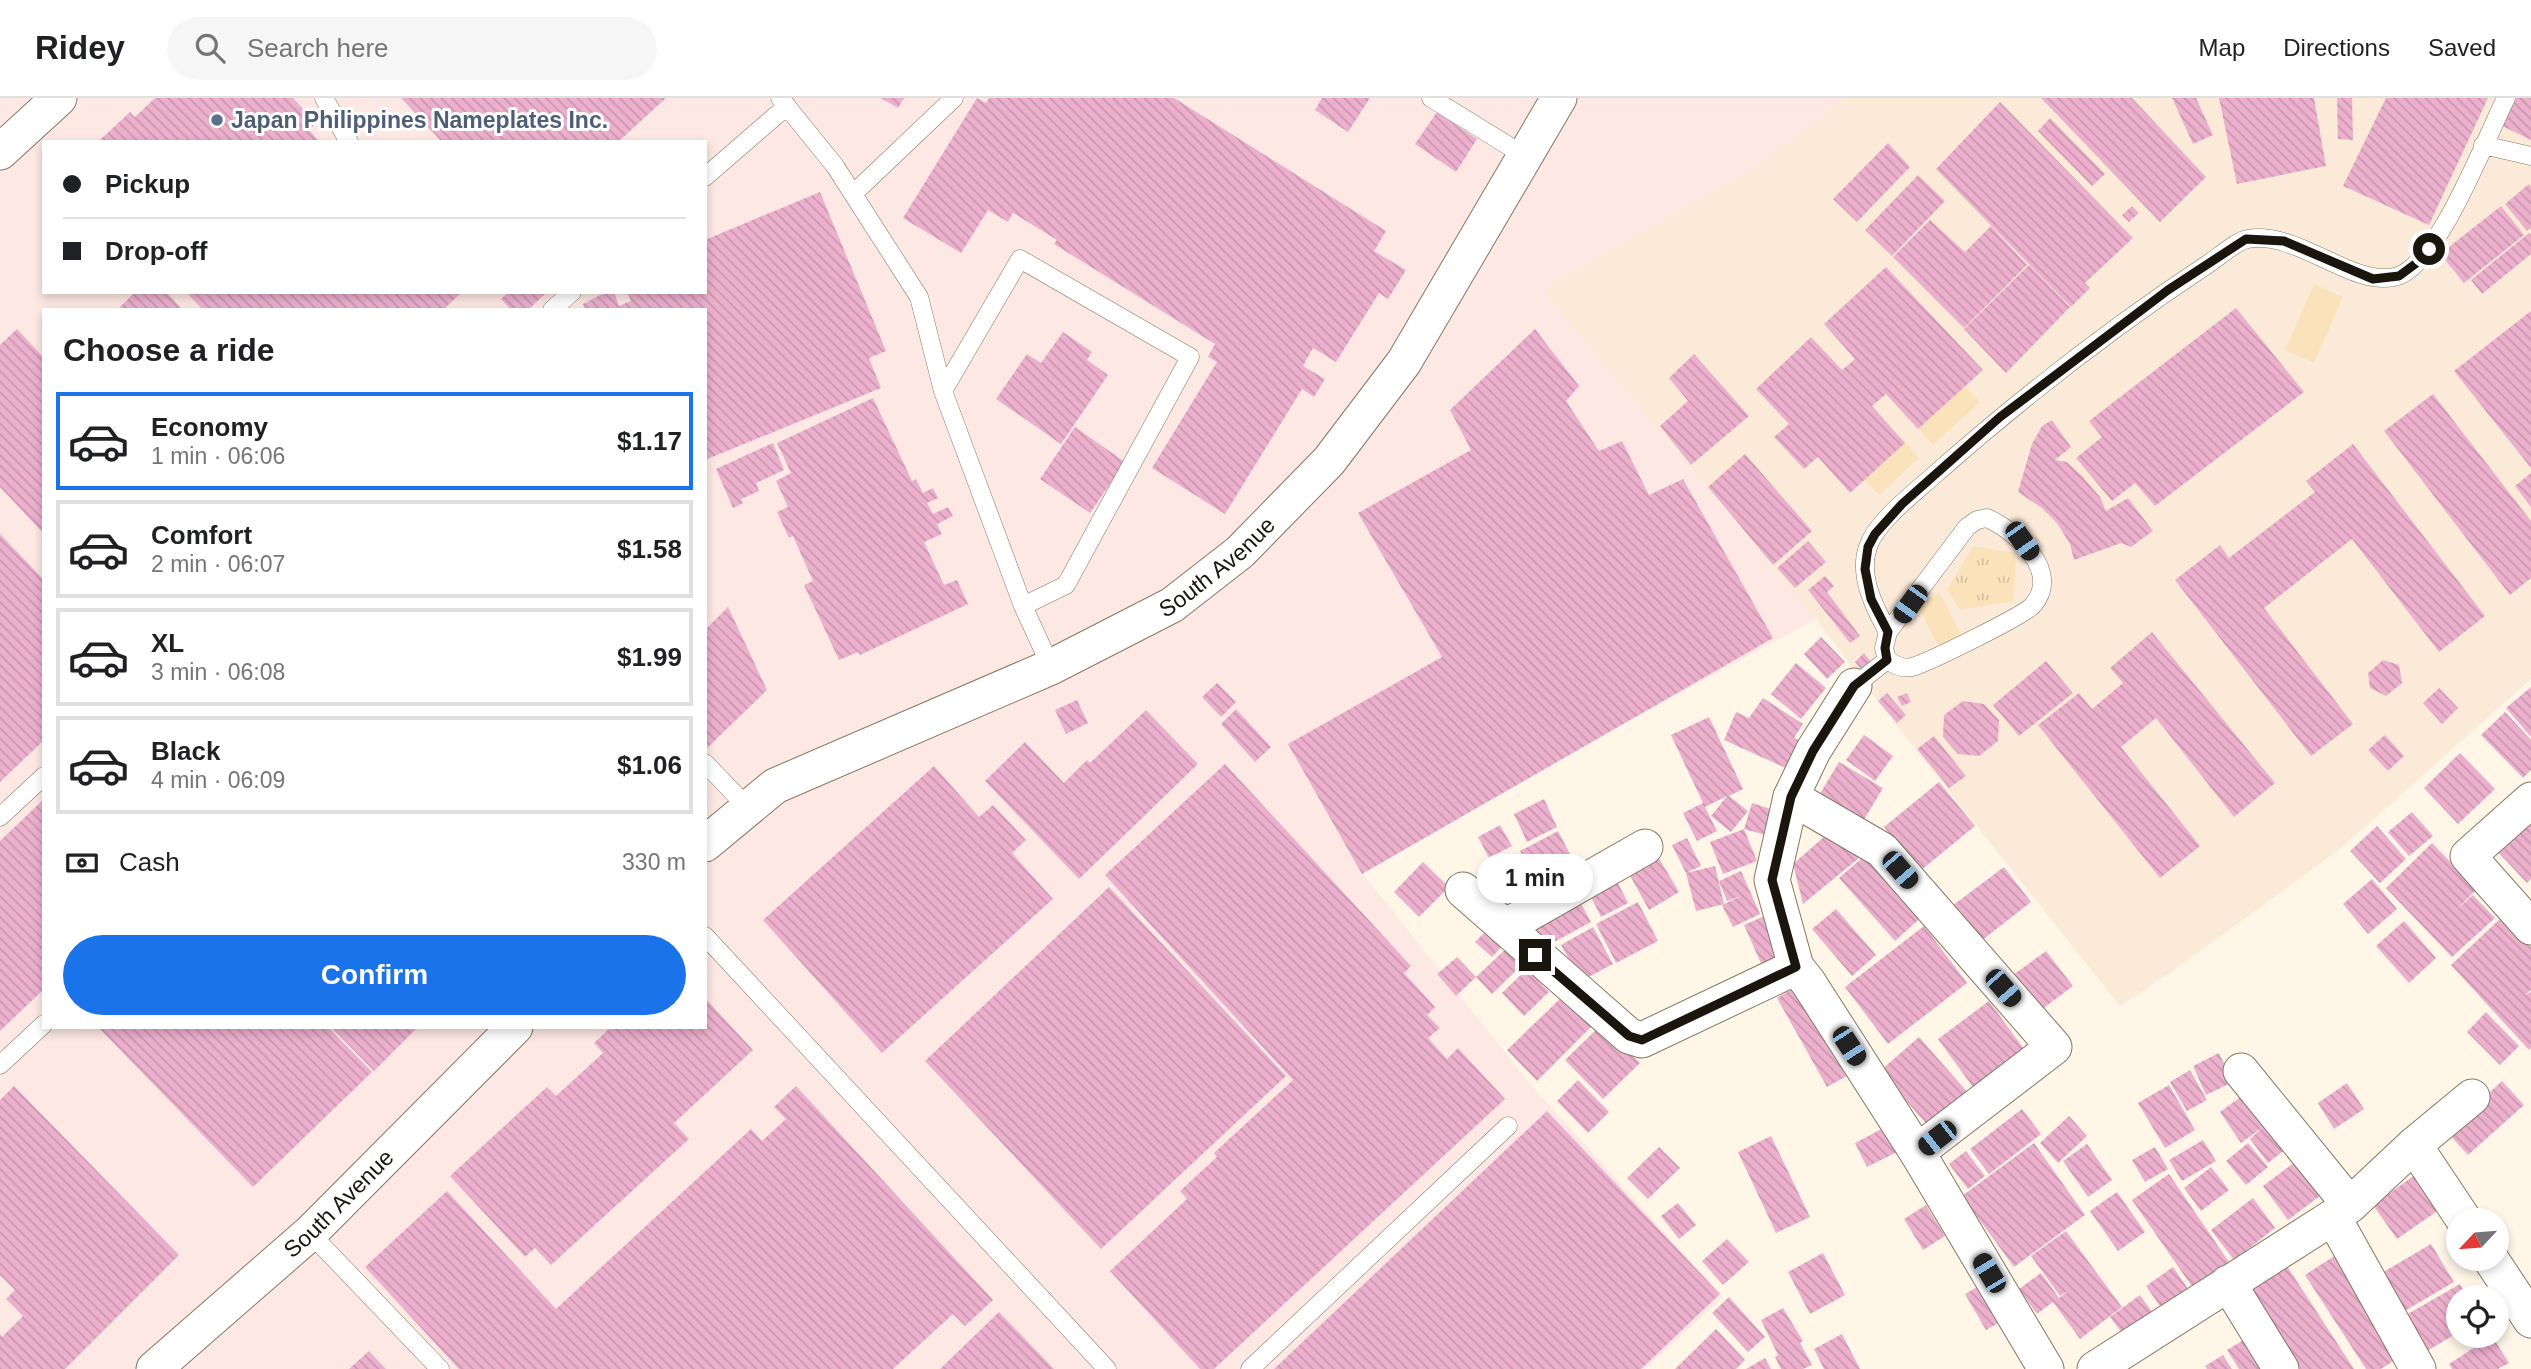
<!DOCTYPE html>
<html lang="en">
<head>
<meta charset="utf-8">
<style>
	:root { --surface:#fff; --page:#f6f6f6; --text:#202124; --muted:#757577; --line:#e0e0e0; --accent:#1a73e8 }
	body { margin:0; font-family:Helvetica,sans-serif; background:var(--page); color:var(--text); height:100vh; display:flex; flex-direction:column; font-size:26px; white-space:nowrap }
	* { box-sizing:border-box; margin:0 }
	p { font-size:23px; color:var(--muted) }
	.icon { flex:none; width:38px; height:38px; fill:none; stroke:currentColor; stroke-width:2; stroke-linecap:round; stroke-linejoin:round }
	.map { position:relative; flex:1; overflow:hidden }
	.sheet { position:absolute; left:42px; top:210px; width:665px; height:721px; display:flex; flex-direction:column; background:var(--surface); border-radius:0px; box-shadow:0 4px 10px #0003 }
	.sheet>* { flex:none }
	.banner { position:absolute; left:42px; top:42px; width:665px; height:154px; border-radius:0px; box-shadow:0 4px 10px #0003; display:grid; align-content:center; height:154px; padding:0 21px; background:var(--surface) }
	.needle { width:46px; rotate:244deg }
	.buttons { position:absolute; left:2446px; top:1110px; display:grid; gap:14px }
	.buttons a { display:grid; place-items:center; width:63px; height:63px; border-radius:50%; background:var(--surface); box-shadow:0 4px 10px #0003; font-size:35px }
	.end { position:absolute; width:32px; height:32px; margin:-16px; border:9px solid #1a150d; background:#fff; box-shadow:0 0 0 4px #fff }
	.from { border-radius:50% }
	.bubble { position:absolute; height:49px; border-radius:24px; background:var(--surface); box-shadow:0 4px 10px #0003; font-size:23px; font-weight:600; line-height:49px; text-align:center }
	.car { position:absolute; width:21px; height:42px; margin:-21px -10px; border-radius:9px; box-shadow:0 0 5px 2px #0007; background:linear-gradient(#222 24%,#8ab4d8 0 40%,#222 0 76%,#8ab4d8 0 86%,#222 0) }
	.banner b { display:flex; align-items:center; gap:24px; height:66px; font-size:26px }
	.banner b+b { border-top:2px solid var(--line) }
	.banner i { width:18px; height:18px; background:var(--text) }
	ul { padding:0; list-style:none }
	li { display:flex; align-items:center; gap:21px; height:98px; margin:0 14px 10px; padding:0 7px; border:4px solid var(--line); border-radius:0px }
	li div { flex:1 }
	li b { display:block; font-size:26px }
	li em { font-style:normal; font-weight:600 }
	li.active { border-color:var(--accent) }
	li>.icon { width:63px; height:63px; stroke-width:1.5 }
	h2 { padding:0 21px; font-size:32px; line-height:84px }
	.pay { display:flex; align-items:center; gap:18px; height:77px; padding:0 21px; font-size:26px }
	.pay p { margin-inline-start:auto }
	.action { display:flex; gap:14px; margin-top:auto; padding:14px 21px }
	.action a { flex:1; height:80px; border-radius:42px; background:var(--accent); color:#fff; font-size:28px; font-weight:600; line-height:80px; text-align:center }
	header { display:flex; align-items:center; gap:42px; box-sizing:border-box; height:98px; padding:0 35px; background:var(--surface); border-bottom:2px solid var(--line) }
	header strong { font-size:33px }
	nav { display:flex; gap:38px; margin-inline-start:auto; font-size:24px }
	.search { width:490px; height:63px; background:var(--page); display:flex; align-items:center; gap:18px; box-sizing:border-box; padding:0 24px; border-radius:38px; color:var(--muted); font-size:26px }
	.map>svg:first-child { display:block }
	.industrial { fill:#fde8e3; fill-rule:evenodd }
	.education { fill:#fcead9 }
	.grass { fill:url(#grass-tufts) }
	.pitch { fill:#fae3bb }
	.building { fill:url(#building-back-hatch) }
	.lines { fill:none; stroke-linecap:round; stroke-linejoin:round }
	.lane-casing { stroke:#857862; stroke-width:19 }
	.street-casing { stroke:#857862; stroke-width:37 }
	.lane { stroke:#fff; stroke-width:18 }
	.street { stroke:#fff; stroke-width:35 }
	.route { stroke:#1a150d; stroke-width:9 }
	.service-dot { fill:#5c6f8a; stroke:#fff; stroke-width:2.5 }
	.labels { text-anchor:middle; stroke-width:6; stroke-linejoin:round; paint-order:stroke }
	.service-label { font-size:23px; font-weight:bold; fill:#4e5e75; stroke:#fff; text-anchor:start }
	.street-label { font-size:23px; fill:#1a150d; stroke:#fff }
</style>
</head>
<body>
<header>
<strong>Ridey</strong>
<div class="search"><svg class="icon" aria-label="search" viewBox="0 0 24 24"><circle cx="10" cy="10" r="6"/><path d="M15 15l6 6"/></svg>Search here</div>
<nav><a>Map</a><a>Directions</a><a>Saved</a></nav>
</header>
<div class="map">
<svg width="2531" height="1271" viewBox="0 0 2531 1271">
	<defs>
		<pattern id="grass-tufts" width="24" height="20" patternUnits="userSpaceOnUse" patternTransform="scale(1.75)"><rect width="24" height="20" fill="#fae3bb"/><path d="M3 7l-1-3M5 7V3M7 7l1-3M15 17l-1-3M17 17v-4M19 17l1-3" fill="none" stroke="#d6c2a0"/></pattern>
		<pattern id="building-back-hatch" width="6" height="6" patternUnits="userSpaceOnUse" patternTransform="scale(1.75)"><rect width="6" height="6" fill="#ecb0cd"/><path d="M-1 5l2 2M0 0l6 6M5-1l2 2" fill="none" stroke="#ca96af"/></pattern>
	</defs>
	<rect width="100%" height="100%" fill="#fff6e8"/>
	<!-- industrial -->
	<path class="industrial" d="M0,0H1848L1744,77L1543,192L1816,521L1358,770L1532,988L1723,1199L1645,1271H0ZM44,44H705V194H44ZM44,212H705V929H44Z"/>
	<!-- education -->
	<path class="education" d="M1848,0H2531V581L2340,751L2174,872L2120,908L1878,604L1816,521L1543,192L1744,77Z"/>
	<!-- grass -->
	<path class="grass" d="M1973,448L2016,455L2014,503L1960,512L1947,491Z"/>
	<!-- pitch -->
	<path class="pitch" d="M2314,186L2343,199L2314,265L2285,252Z
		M1961,284L1980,304L1933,347L1915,327Z
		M1901,340L1919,360L1879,397L1861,378Z
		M1940,495L1965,544L1942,555L1917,507Z"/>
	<!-- building -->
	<path class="building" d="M155,0H293L316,25L309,32L320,44L100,42L130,14L135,19Z
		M401,0H666L618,44H442Z
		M881,0H904L898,10Z
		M977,0L986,5L989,0H1174L1386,133L1374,153L1406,172L1388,201L1379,195L1336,264L1313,250L1303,268L1325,281L1314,299L1302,291L1225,416L1152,370L1217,264L1208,259L1215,246L1054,146L1057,142L1013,115L1008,124L988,112L961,155L903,120Z
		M1322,0H1370L1348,34L1315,12Z
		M2041,0H2132L2206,79L2160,124Z
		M2172,0H2196L2213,37L2193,46Z
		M2219,0H2314L2326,68L2237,86Z
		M2337,0H2352L2353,42L2338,41Z
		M2386,0H2488L2429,127L2343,88Z
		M2516,0H2531V42L2502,28Z
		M2000,4L2133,140L2085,185L2090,190L2071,209L1936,71Z
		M1437,14L1477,41L1456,74L1415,46Z
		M2050,20L2105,76L2092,88L2038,33Z
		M1888,45L1910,69L1857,124L1833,101Z
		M1918,77L1945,103L1892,158L1865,132Z
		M2529,86L2531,89V130L2527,133L2505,106Z
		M820,94L886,253L869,260L881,290L705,362V212H585L583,206L606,194H614L619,208L631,203L627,194H705V142Z
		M2132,108L2139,115L2129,124L2122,117Z
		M2501,108L2524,137L2464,185L2440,156Z
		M1930,122L1965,154L1991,128L2027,167L1964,230L1893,159Z
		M2529,135L2531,137V156L2482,196L2471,182Z
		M2029,167L2070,209L2006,275L1964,231Z
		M1886,169L1983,272L1918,331L1886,296L1872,308L1905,345L1850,395L1818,359L1804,371L1774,339L1789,326L1756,291L1811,239L1842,272L1855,261L1824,226Z
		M135,194H166L183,212H117Z
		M186,194H462L443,212H203Z
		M509,194H547L528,212H511L501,201Z
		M2236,210L2304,294L2155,408L2135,385L2112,403L2076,360L2102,339L2089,323Z
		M2531,213V370L2454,273Z
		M17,231L44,260V436L0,389V247Z
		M1535,231L1579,288L1566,303L1599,353L1622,343L1649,397L1683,381L1773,540L1362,776L1288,646L1442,559L1358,415L1471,352L1450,312Z
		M1063,234L1092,254L1087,262L1108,277L1061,346L996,301L1027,256L1041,265Z
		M1694,256L1749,318L1691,367L1660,328L1688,303L1669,280Z
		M2433,296L2531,423V480L2510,497L2384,333Z
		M873,300L912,383L916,381L923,395L933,390L938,400L927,405L933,416L948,409L953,418L937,426L942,436L924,444L944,487L957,482L968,506L860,557L858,554L839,562L804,487L813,483L793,438L789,440L777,414L788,409L776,383L791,375L777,345Z
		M2052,322L2071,349L2055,362L2067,364L2082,378L2100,399L2106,413L2128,400L2153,433L2131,449L2121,445L2074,462L2070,446L2057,425L2042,410L2018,394L2032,346L2042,328Z
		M1075,329L1125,364L1090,415L1040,381Z
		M773,345L784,372L756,385L759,393L741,401L743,405L733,410L716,371Z
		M2353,346L2485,518L2439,554L2352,441L2264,510L2353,626L2311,658L2175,482L2220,447L2229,460L2268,430L2315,394L2306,383Z
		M1745,356L1812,433L1773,467L1708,389Z
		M2531,375V409L2515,388Z
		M0,436L44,482V642L0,684Z
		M1808,443L1826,464L1795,490L1777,470Z
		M1825,478L1834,488L1827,494L1860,538L1850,545L1808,492Z
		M728,509L767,592L705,652V532Z
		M2152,534L2275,685L2234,719L2156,620L2121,649L2200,748L2160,780L2038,627L2079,595L2092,611L2123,585L2110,570Z
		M1821,539L1845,564L1827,581L1804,556Z
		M1864,555L1871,564L1862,572L1855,564Z
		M2383,562L2399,567L2402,585L2386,598L2370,590L2368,575Z
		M2046,563L2073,595L2019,638L1993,607Z
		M1796,565L1826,590L1801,621L1771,596Z
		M1217,585L1236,604L1221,619L1202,599Z
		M2531,589V639L2506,610Z
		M2439,590L2458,610L2442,626L2423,605Z
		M1887,595L1906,617L1897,625L1878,603Z
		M1907,595L1911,604L1902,608L1897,599Z
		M1763,600L1803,626L1794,640L1803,644L1790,672L1724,642L1736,614L1749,620Z
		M1077,602L1088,625L1066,636L1055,612Z
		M1963,603L1984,606L1999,622L1998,643L1979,658L1958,656L1943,639L1944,617Z
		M1236,611L1271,649L1255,664L1221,626Z
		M1146,612L1198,666L1079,781L985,683L1025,644L1064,685L1087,662L1090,665Z
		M2505,614L2531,642V672L2523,680L2481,637Z
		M1709,619L1743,691L1729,698L1748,713L1731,734L1711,718L1727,698L1705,709L1717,733L1697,743L1683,715L1703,705L1671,637Z
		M1864,637L1893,658L1875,683L1846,662Z
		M2385,637L2404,658L2388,673L2368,652Z
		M1934,638L1966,678L1949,690L1917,651Z
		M2460,655L2495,691L2458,726L2424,690Z
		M1839,664L1883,690L1862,725L1818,699Z
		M1225,666L1411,868L1404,875L1435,909L1427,917L1440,930L1428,940L1447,961L1458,950L1505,1001L1214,1271H1200L1110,1173L1187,1101L1180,1093L1217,1059L1214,1055L1293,982L1105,777Z
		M934,668L979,719L993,707L1026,742L1012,755L1053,801L882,955L763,822Z
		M1939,684L1975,728L1920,773L1884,729Z
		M44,701V891L0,933V743Z
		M1544,701L1557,729L1527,744L1514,716Z
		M1752,705L1777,713L1769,738L1744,731Z
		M2412,714L2433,738L2409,758L2388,734Z
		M2531,721V781L2527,785L2497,753Z
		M1500,727L1512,748L1489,760L1478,739Z
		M2377,728L2406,761L2380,785L2350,753Z
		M1834,730L1859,760L1803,806L1793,766Z
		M1744,731L1757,763L1723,776L1710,744Z
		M1558,733L1581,777L1543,797L1520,753Z
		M1687,740L1701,768L1686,775L1672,747Z
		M2432,745L2477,791L2455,813L2473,797L2495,820L2452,859L2386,790Z
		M1870,753L1925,816L1895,843L1839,780Z
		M1657,757L1679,794L1649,812L1628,774Z
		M1521,763L1538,796L1512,809L1495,776Z
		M1423,764L1449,789L1419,819L1394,794Z
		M1715,768L1724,806L1696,813L1686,775Z
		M2004,769L2031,804L1976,847L1948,811Z
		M1741,773L1760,816L1733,829L1722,807L1741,798L1727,803L1719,783Z
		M1615,779L1628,805L1601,819L1588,793Z
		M2372,781L2397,811L2368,836L2343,806Z
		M1109,789L1286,978L1101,1151L925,963Z
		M1577,798L1591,824L1545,849L1531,823Z
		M1638,804L1658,843L1616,865L1596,826Z
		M1836,811L1876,857L1852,878L1812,831Z
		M1769,816L1788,861L1764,872L1744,827Z
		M2502,819L2531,849V892L2525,897L2531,894V950L2529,952L2451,867Z
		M2404,823L2436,860L2409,885L2376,848Z
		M1491,828L1507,843L1492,859L1475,844Z
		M1924,828L1967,885L1888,946L1845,889Z
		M1593,829L1613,866L1581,883L1561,847Z
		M1510,847L1525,864L1492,896L1476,879Z
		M2046,853L2073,888L2033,918L2006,882Z
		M1457,859L1476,879L1456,898L1437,876Z
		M1527,871L1549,894L1524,918L1502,895Z
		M1802,885L1852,975L1827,989L1777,900Z
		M1566,895L1595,925L1537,983L1507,952Z
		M705,900L753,952L674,1025L689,1041L551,1167L535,1150L525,1159L450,1078L547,989L556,998L603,955L594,945L611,929H705Z
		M1989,903L2029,958L1978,996L1938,941Z
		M2486,914L2519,948L2500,967L2467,934Z
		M1602,926L1640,965L1603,1001L1565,962Z
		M98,929H328L372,974L253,1089Z
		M331,929H418L374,973Z
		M1919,939L1970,997L1931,1031L1880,973Z
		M2219,955L2233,984L2206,997L2193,968Z
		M2190,972L2207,1002L2187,1013L2170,984Z
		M1578,982L1609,1014L1588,1035L1557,1003Z
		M2502,983L2524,1007L2468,1057L2447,1034Z
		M2347,985L2364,1011L2334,1031L2318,1005Z
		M2169,987L2195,1032L2165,1050L2138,1005Z
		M14,988L179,1157L65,1271H0V1236L2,1239L23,1218L6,1201L15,1192L0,1177V1002Z
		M796,988L993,1202L965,1228L953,1216L893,1271H459L365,1169L447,1093L556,1211L751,1031L762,1043L786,1021L774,1009Z
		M2246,995L2287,1050L2268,1065L2250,1041L2263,1029L2241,1045L2220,1014Z
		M2022,1011L2041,1036L1989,1076L1970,1051Z
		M1547,1013L1720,1196L1641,1271H1274Z
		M2069,1018L2087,1038L2058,1065L2040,1045Z
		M1889,1027L1901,1052L1867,1069L1855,1045Z
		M1771,1038L1810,1119L1776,1135L1738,1054Z
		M2203,1042L2216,1063L2182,1083L2169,1062Z
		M2034,1045L2085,1117L2014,1169L1962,1098Z
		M2248,1045L2268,1069L2246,1087L2226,1063Z
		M2087,1046L2112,1082L2088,1099L2063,1063Z
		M1659,1049L1680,1070L1648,1101L1627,1080Z
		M2155,1049L2168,1071L2145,1084L2132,1062Z
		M1966,1053L1985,1078L1968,1091L1949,1066Z
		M2295,1064L2320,1098L2288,1122L2263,1088Z
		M2211,1069L2229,1092L2201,1113L2184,1090Z
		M2422,1072L2446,1107L2397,1141L2373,1107Z
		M2169,1076L2229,1164L2193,1190L2132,1102Z
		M2117,1094L2145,1134L2118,1153L2090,1113Z
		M2253,1100L2275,1130L2234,1162L2211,1132Z
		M1678,1105L1696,1127L1679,1141L1661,1118Z
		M1926,1107L1945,1138L1923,1152L1904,1121Z
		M2066,1133L2122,1209L2080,1241L2053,1204L2037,1216L2019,1191L2041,1175L2059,1200L2071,1191L2060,1198L2031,1158Z
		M1727,1141L1749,1164L1723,1187L1702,1163Z
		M2431,1146L2454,1184L2403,1214L2380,1176Z
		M1823,1155L1845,1197L1810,1216L1788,1174Z
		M2339,1155L2404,1256L2381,1271H2366L2305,1177Z
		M2285,1165L2354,1271H2300L2247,1190Z
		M2173,1169L2189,1192L2162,1211L2146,1188Z
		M1984,1185L2004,1222L1986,1232L1965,1196Z
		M2460,1186L2467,1199H2459V1234L2427,1253L2406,1217Z
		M2140,1197L2152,1214L2122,1235L2110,1219Z
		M1729,1199L1765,1239L1748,1254L1712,1215Z
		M1783,1210L1803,1243L1800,1245L1812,1267L1803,1271H1781L1775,1259L1778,1257L1761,1222Z
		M999,1214L1054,1271H940Z
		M1716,1231L1745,1262L1736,1271H1675Z
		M1842,1236L1860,1271H1824L1814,1251Z
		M2250,1238L2270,1271H2239L2227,1252Z
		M2492,1238L2509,1265L2498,1271H2452L2449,1266Z
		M369,1253L386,1271H349Z
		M2223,1257L2232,1271H2207L2205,1268Z
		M1765,1260L1771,1271H1746Z"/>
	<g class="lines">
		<!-- lane casing -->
		<g class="lane-casing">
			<path id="lane" d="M324,0L349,44
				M780,0L835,68L919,199L943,293L1023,508L1051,569
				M1431,0L1525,58
				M2483,47L2531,58
				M705,79L787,8
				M853,96L954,0
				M552,212L572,194
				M943,293L1020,161L1190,259L1066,487L1023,508
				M1987,420C2016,433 2062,474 2033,507C2025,517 1927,565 1912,569C1902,571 1895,567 1887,562L1884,550L1888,534L1967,429L1977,422Z
				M1888,534C1874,509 1858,477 1868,449C1876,424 1913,396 1932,379C2019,302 2111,230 2208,166C2217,160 2238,142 2248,141C2299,132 2354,192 2398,178C2439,164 2486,40 2506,0
				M1854,588L1887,562
				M705,665L748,710
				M0,719L44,678
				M705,838L1107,1271
				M0,967L44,926
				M310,1135L440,1271
				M1250,1271L1508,1028"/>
		</g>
		<!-- street casing -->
		<g class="street-casing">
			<g id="street">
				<path d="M0,54L59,0"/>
				<path d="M1854,588L1813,653L1791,699L1772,782L1796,869L1808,884L1917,1054L2046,1271"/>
				<path d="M1791,699L1882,752L2054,949L1917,1054"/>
				<path d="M2531,702L2468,758L2531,829"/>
				<path id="s1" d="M705,746L775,688L1051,569L1172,507L1240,454L1329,363L1404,264L1559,0"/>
				<path d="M1463,792L1629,938L1642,942L1796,869"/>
				<path d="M1505,829L1645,749"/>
				<path d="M2241,973L2350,1107"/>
				<path d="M2414,1047L2472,999"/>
				<path d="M2333,1119L2418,1271"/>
				<path d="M2490,1160L2531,1222"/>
				<path d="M2228,1185L2281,1271"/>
				<path id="s2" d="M154,1271L310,1135L515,929"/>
				<path d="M2095,1271L2333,1119L2350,1107L2414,1047L2464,1122"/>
			</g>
		</g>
		<!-- lane -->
		<use href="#lane" class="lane"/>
		<!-- street -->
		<use href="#street" class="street"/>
	</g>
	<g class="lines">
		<!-- route -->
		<path class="route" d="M1535,857L1629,938L1642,942L1796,869L1772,782L1791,699L1813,653L1854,588L1887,562L1885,550L1888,534L1871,501L1865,471L1868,449L1875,436L1902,406L2000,319L2168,192L2246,141L2284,143L2373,181L2399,178L2422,161L2429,151"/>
	</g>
	<!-- markers -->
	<circle class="service-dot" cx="217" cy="22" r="7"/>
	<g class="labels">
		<!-- service labels -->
		<g class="service-label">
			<text x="231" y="30">Japan Philippines Nameplates Inc.</text>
		</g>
		<!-- street labels -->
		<g class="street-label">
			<text dy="8" stroke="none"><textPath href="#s1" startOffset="586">South Avenue</textPath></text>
			<text dy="8" stroke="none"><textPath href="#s2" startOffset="248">South Avenue</textPath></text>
		</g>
	</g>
</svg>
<div class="buttons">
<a><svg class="needle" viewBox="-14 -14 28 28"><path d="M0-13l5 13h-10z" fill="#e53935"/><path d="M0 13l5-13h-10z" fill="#757577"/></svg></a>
<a><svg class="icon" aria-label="locate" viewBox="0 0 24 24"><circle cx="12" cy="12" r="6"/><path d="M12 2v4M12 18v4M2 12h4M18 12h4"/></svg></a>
</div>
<i class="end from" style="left:2429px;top:151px"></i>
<i class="end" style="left:1535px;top:857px"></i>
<div class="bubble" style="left:1477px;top:756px;width:116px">1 min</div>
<i class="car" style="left:2022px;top:443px;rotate:145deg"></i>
<i class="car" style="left:1910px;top:506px;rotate:216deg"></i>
<i class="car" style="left:1900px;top:772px;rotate:139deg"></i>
<i class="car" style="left:2003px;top:890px;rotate:139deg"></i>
<i class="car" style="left:1849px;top:948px;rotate:147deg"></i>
<i class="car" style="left:1937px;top:1040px;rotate:232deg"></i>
<i class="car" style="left:1989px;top:1175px;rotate:329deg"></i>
<div class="banner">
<b><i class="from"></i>Pickup</b>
<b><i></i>Drop-off</b>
</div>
<section class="sheet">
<h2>Choose a ride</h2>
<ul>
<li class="active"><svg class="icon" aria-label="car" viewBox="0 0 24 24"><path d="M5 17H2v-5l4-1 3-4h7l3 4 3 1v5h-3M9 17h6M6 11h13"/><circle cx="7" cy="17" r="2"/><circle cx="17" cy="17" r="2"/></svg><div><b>Economy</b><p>1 min · 06:06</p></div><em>$1.17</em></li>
<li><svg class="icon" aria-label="car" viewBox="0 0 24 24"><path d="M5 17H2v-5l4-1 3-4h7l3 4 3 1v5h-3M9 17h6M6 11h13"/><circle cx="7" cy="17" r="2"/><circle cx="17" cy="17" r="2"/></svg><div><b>Comfort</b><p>2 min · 06:07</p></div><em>$1.58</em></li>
<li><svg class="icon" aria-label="car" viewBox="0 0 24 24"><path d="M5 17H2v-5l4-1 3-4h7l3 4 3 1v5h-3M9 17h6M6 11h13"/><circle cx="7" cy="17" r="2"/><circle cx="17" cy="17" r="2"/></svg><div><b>XL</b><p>3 min · 06:08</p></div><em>$1.99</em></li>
<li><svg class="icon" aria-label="car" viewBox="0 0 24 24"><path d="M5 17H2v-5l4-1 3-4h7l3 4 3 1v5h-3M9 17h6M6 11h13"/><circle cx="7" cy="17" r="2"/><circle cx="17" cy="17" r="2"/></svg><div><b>Black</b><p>4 min · 06:09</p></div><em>$1.06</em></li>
</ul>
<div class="pay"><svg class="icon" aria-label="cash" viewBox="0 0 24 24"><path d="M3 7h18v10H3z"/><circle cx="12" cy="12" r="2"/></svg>Cash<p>330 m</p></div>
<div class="action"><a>Confirm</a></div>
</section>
</div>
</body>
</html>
